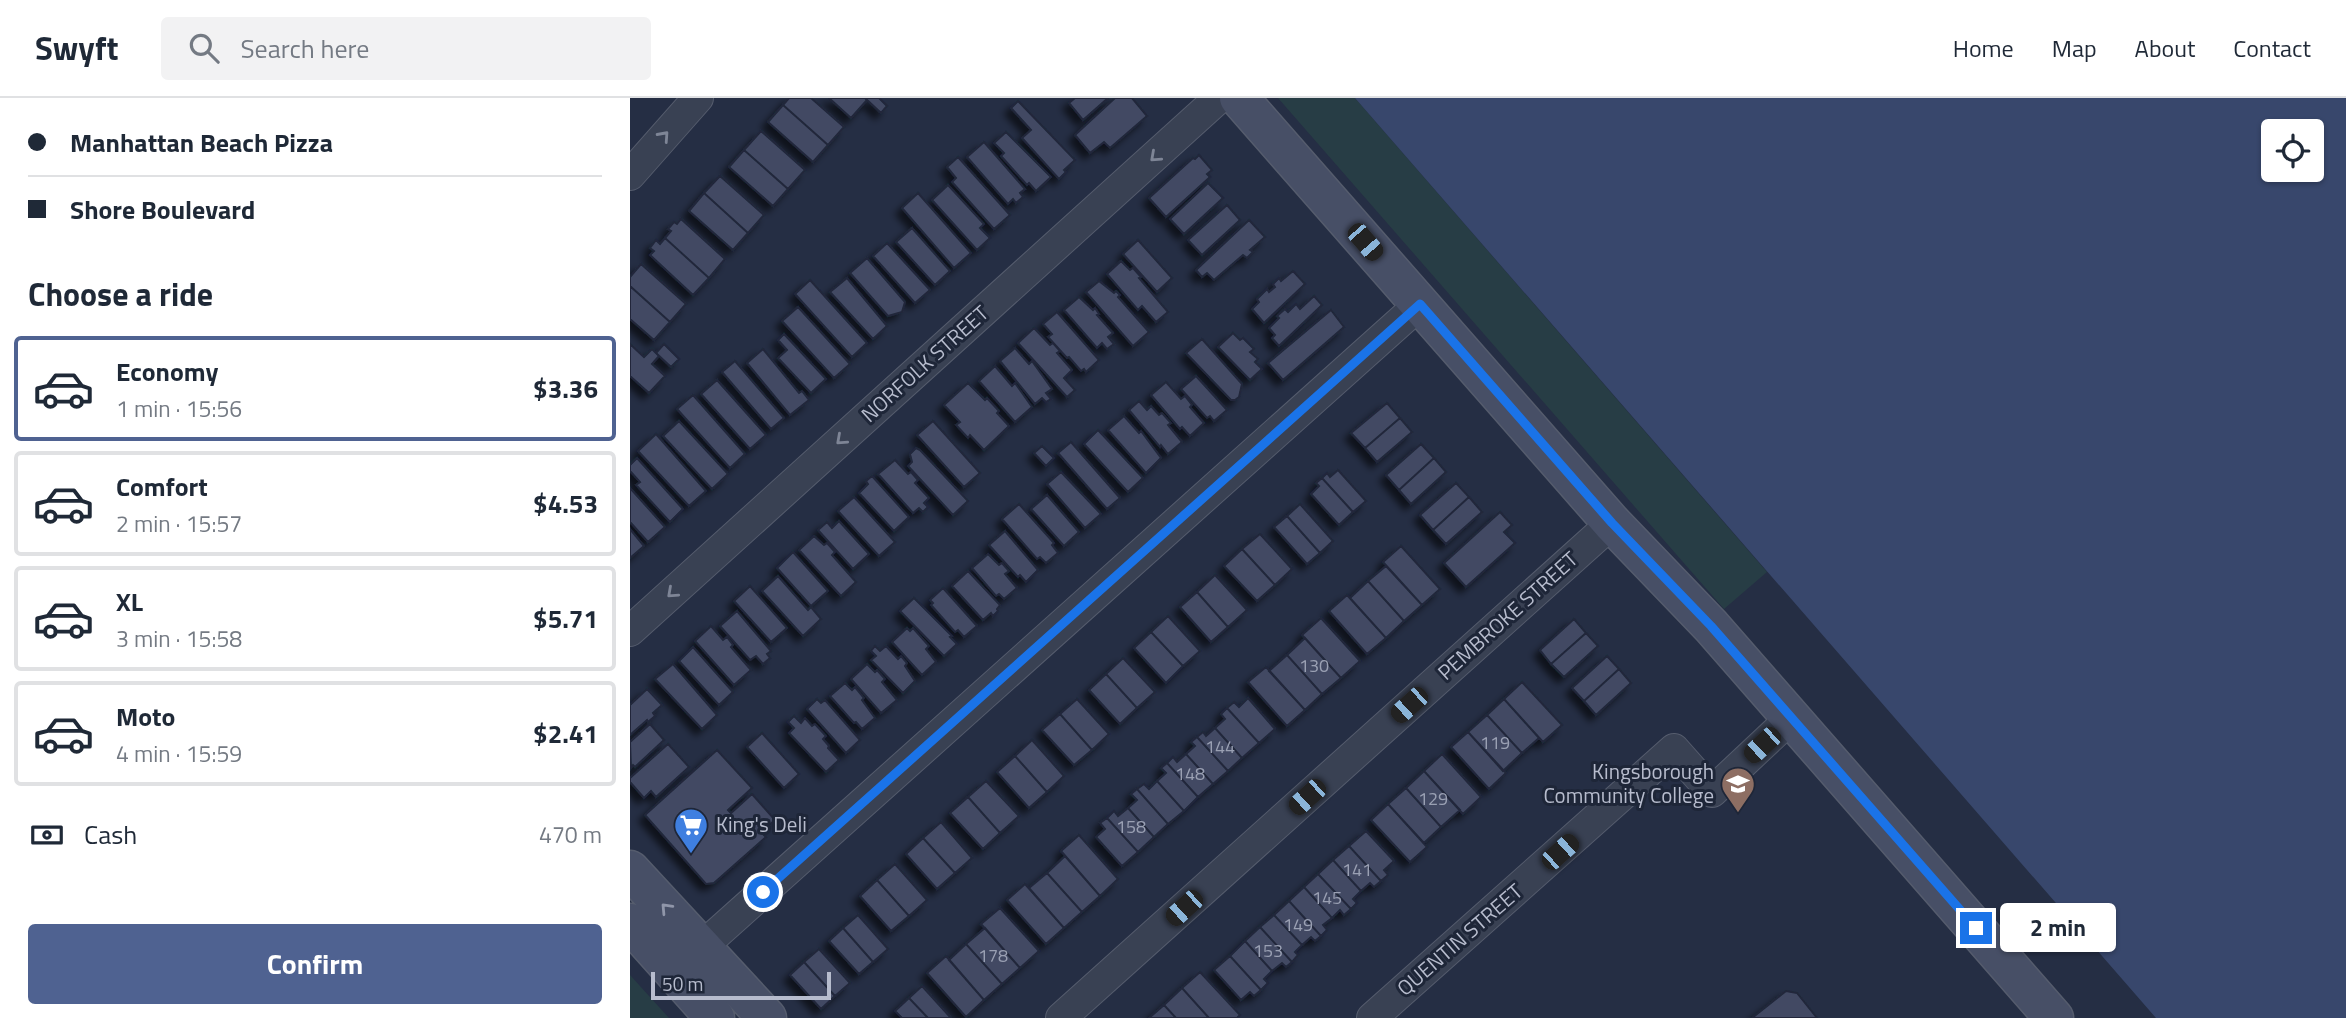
<!DOCTYPE html>
<html lang="en">
<head>
<meta charset="utf-8">
<style>
	:root { --surface:#fff; --page:#f2f2f3; --text:#1f2937; --muted:#747a83; --line:#e0e1e3; --accent:#4f6291 }
	body { margin:0; font-family:"Titillium Web",sans-serif; background:var(--page); color:var(--text); height:100vh; display:flex; flex-direction:column; font-size:26px; white-space:nowrap }
	* { box-sizing:border-box; margin:0 }
	p { font-size:23px; color:var(--muted) }
	.icon { flex:none; width:38px; height:38px; fill:none; stroke:currentColor; stroke-width:2; stroke-linecap:round; stroke-linejoin:round }
	.map { position:relative; flex:1; overflow:hidden }
	.drawer { display:flex; flex-direction:column; background:var(--surface); width:630px }
	.drawer>* { flex:none }
	.top-card { display:grid; align-content:center; height:154px; padding:0 28px; background:var(--surface) }
	.buttons { position:absolute; left:1631px; top:21px; display:grid; gap:14px }
	.buttons a { display:grid; place-items:center; width:63px; height:63px; border-radius:7px; background:var(--surface); box-shadow:0 2px 5px #0004; font-size:35px }
	.scale { position:absolute; left:21px; bottom:18px; width:180px; box-sizing:border-box; padding-left:7px; border:4px solid #b7bccd; border-top:0; font-size:19px; line-height:24px; white-space:nowrap; color:#b7bccd; -webkit-text-stroke:5px #1e2638; paint-order:stroke }
	.end { position:absolute; width:32px; height:32px; margin:-16px; border:9px solid #1a73e8; background:#fff; box-shadow:0 0 0 4px #fff }
	.from { border-radius:50% }
	.bubble { position:absolute; height:49px; border-radius:7px; background:var(--surface); box-shadow:0 2px 5px #0004; font-size:23px; font-weight:700; line-height:49px; text-align:center }
	.car { position:absolute; width:21px; height:42px; margin:-21px -10px; border-radius:9px; box-shadow:0 0 5px 2px #0007; background:linear-gradient(#222 24%,#8ab4d8 0 40%,#222 0 76%,#8ab4d8 0 86%,#222 0) }
	.top-card b { display:flex; align-items:center; gap:24px; height:66px; font-size:26px }
	.top-card b+b { border-top:2px solid var(--line) }
	.top-card i { width:18px; height:18px; background:var(--text) }
	ul { padding:0; list-style:none }
	li { display:flex; align-items:center; gap:21px; height:105px; margin:0 14px 10px; padding:0 14px; border:4px solid var(--line); border-radius:7px }
	li div { flex:1 }
	li b { display:block; font-size:26px }
	li em { font-style:normal; font-weight:700 }
	li.current { border-color:var(--accent) }
	li>.icon { width:63px; height:63px; stroke-width:1.5 }
	h2 { padding:0 28px; font-size:32px; line-height:84px }
	.pay { display:flex; align-items:center; gap:18px; height:77px; padding:0 28px; font-size:26px }
	.pay p { margin-inline-start:auto }
	.cta { display:flex; gap:14px; margin-top:auto; padding:14px 28px }
	.cta a { flex:1; height:80px; border-radius:7px; background:var(--accent); color:#fff; font-size:28px; font-weight:700; line-height:80px; text-align:center }
	header { display:flex; align-items:center; gap:42px; box-sizing:border-box; height:98px; padding:0 35px; background:var(--surface); border-bottom:2px solid var(--line) }
	header strong { font-size:33px }
	nav { display:flex; gap:38px; margin-inline-start:auto; font-size:24px }
	.search { width:490px; height:63px; background:var(--page); display:flex; align-items:center; gap:18px; box-sizing:border-box; padding:0 24px; border-radius:7px; color:var(--muted); font-size:26px }
	main { display:flex; flex:1; min-height:0 }
	.map>svg:first-child { display:block }
	.green { fill:#273d45 }
	.water { fill:#38476c; fill-rule:evenodd }
	.building { fill:#424a64; stroke:#20283a; stroke-width:2; filter:url(#shadow) }
	.lines { fill:none; stroke-linecap:round; stroke-linejoin:round }
	.street-casing { stroke:#555c6d; stroke-width:32 }
	.secondary-casing { stroke:#555c6d; stroke-width:41 }
	.street { stroke:#394153; stroke-width:30 }
	.secondary { stroke:#474f66; stroke-width:38 }
	.oneway { stroke:#7e8596 }
	.oneway2 { stroke:#9096a9 }
	.route { stroke:#1a73e8; stroke-width:9 }
	.labels { text-anchor:middle; stroke-width:6; stroke-linejoin:round; paint-order:stroke }
	.number-label { font-size:18px; fill:#9aa0b3 }
	.street-label { font-size:21px; fill:#b7bccd; stroke:#1e2638 }
	.poi-label { font-size:21px; fill:#b7bccd; stroke:#1e2638; text-anchor:end }
</style>
</head>
<body>
<header>
<strong>Swyft</strong>
<div class="search"><svg class="icon" aria-label="search" viewBox="0 0 24 24"><circle cx="10" cy="10" r="6"/><path d="M15 15l6 6"/></svg>Search here</div>
<nav><a>Home</a><a>Map</a><a>About</a><a>Contact</a></nav>
</header>
<main>
<section class="drawer">
<div class="top-card">
<b><i class="from"></i>Manhattan Beach Pizza</b>
<b><i></i>Shore Boulevard</b>
</div>
<h2>Choose a ride</h2>
<ul>
<li class="current"><svg class="icon" aria-label="car" viewBox="0 0 24 24"><path d="M5 17H2v-5l4-1 3-4h7l3 4 3 1v5h-3M9 17h6M6 11h13"/><circle cx="7" cy="17" r="2"/><circle cx="17" cy="17" r="2"/></svg><div><b>Economy</b><p>1 min · 15:56</p></div><em>$3.36</em></li>
<li><svg class="icon" aria-label="car" viewBox="0 0 24 24"><path d="M5 17H2v-5l4-1 3-4h7l3 4 3 1v5h-3M9 17h6M6 11h13"/><circle cx="7" cy="17" r="2"/><circle cx="17" cy="17" r="2"/></svg><div><b>Comfort</b><p>2 min · 15:57</p></div><em>$4.53</em></li>
<li><svg class="icon" aria-label="car" viewBox="0 0 24 24"><path d="M5 17H2v-5l4-1 3-4h7l3 4 3 1v5h-3M9 17h6M6 11h13"/><circle cx="7" cy="17" r="2"/><circle cx="17" cy="17" r="2"/></svg><div><b>XL</b><p>3 min · 15:58</p></div><em>$5.71</em></li>
<li><svg class="icon" aria-label="car" viewBox="0 0 24 24"><path d="M5 17H2v-5l4-1 3-4h7l3 4 3 1v5h-3M9 17h6M6 11h13"/><circle cx="7" cy="17" r="2"/><circle cx="17" cy="17" r="2"/></svg><div><b>Moto</b><p>4 min · 15:59</p></div><em>$2.41</em></li>
</ul>
<div class="pay"><svg class="icon" aria-label="cash" viewBox="0 0 24 24"><path d="M3 7h18v10H3z"/><circle cx="12" cy="12" r="2"/></svg>Cash<p>470 m</p></div>
<div class="cta"><a>Confirm</a></div>
</section>
<div class="map">
<svg width="1716" height="920" viewBox="0 0 1716 920">
	<defs>
		<filter id="shadow"><feDropShadow dx="-6" dy="6" stdDeviation="3.5" flood-color="#0009"/></filter>
	</defs>
	<rect width="100%" height="100%" fill="#252e44"/>
	<!-- green -->
	<path class="green" d="M648,0H725L1137,474L1094,511Z
		M0,877L39,920H0Z"/>
	<!-- water -->
	<path class="water" d="M725,0H1716V920H1526ZM1643,33H1682V72H1643Z"/>
	<!-- building -->
	<path class="building" d="M159,0H181L214,29L198,47L153,7Z
		M199,0H235L237,2L221,20Z
		M235,0H249L257,8L251,15Z
		M445,0H478L453,22L439,5Z
		M485,0H502L517,18L480,50L474,44L460,55L445,37Z
		M388,3L445,62L434,72L436,74L429,81L392,40L401,32L381,10Z
		M153,7L198,47L183,64L138,24Z
		M131,33L175,72L158,91L114,52Z
		M376,34L421,79L406,93L399,85L397,87L371,58L374,55L364,45Z
		M354,44L395,91L390,95L393,99L386,105L383,101L378,106L337,59Z
		M114,52L158,91L143,108L99,69Z
		M569,57L582,72L577,76L580,79L536,119L519,100L563,60L565,61Z
		M328,59L380,117L364,131L322,84L326,80L317,69Z
		M90,78L134,117L118,135L74,95Z
		M578,85L593,100L554,136L540,121Z
		M318,87L354,126L350,130L360,140L347,152L302,102Z
		M74,95L118,135L103,152L59,113Z
		M288,95L341,155L324,170L272,110Z
		M597,107L610,122L572,157L558,142Z
		M51,121L95,161L79,180L35,140L41,133L38,131L44,124L47,126Z
		M619,122L635,139L620,152L623,154L617,160L613,157L584,182L577,175L572,179L566,172Z
		M282,130L320,173L305,187L266,144Z
		M35,140L79,180L63,197L20,157L24,153L20,150L26,142L30,146Z
		M508,142L542,180L527,194L493,156Z
		M257,145L300,192L285,205L243,158Z
		M237,160L275,204L272,214L258,218L220,175Z
		M491,163L500,172L503,170L511,179L509,180L538,214L526,224L512,208L508,212L477,176Z
		M11,166L56,206L40,224L0,188V179Z
		M663,173L675,186L634,225L622,211L629,204L627,201L637,191L639,194L645,189L643,186L649,180L651,183Z
		M217,180L257,228L243,241L200,194Z
		M180,182L237,245L222,259L165,196Z
		M469,183L484,195L486,193L490,197L488,199L519,234L503,248L456,194Z
		M0,188L40,224L24,242L0,221Z
		M684,198L692,207L649,248L642,240L645,237L639,230L649,220L647,218L655,211L658,214L666,206L670,211Z
		M449,199L463,212L465,210L469,216L467,217L483,235L478,239L484,246L477,251L472,245L467,250L434,212Z
		M168,209L220,266L204,280L152,223Z
		M701,212L714,229L653,282L638,265Z
		M427,214L469,262L456,274L454,271L451,273L439,259L437,260L418,239L422,236L413,226Z
		M404,230L420,247L423,245L430,253L427,255L442,272L434,280L445,292L437,299L388,245Z
		M603,235L610,242L613,240L624,251L620,254L628,261L625,264L632,271L620,282L588,249Z
		M154,236L196,281L181,295L148,260L157,252L148,242Z
		M572,241L612,286L609,299L605,302H601L556,255Z
		M0,246L14,259L22,251L29,258L22,266L35,278L19,295L0,278Z
		M34,246L49,261L41,269L26,255Z
		M385,250L399,266L402,263L422,291L416,295L421,301L416,304L412,300L405,306L370,263Z
		M133,251L169,295L172,293L179,302L160,317L117,265Z
		M105,263L154,320L141,331L92,274Z
		M365,268L382,288L385,285L402,309L385,324L349,283Z
		M566,278L597,312L584,323L580,318L577,320L551,291Z
		M87,282L136,337L120,351L71,296Z
		M536,284L551,301L555,298L562,307L560,309L574,325L560,338L552,329L550,331L521,297Z
		M338,285L355,302L357,300L369,313L367,315L379,328L354,352L340,337L338,340L326,327L330,324L314,307Z
		M63,297L115,356L100,370L47,311Z
		M509,303L517,312L521,308L529,317L532,315L541,325L538,327L552,344L538,356L531,347L530,349L499,312Z
		M757,305L770,320L735,350L721,335Z
		M494,318L509,335L511,333L531,360L516,375L478,332Z
		M770,320L782,334L747,364L735,350Z
		M49,323L98,376L82,391L33,338Z
		M303,323L350,375L334,389L287,337Z
		M468,332L513,380L498,394L454,346Z
		M26,336L76,393L59,408L8,353Z
		M441,344L490,400L477,411L428,355Z
		M791,346L804,360L769,392L756,377Z
		M412,348L424,360L416,368L404,355Z
		M286,350L290,352L338,403L323,417L278,368L282,364L280,356Z
		M7,360L53,411L40,424L6,387L10,384L0,373V367Z
		M804,360L816,374L781,406L769,392Z
		M265,362L278,376L281,374L288,382L285,385L299,400L294,405L298,409L293,414L289,410L283,415L248,376Z
		M708,372L736,403L723,414L692,380L697,375L700,379Z
		M431,374L471,416L455,430L417,386Z
		M242,378L279,419L264,433L229,395L238,386L236,383Z
		M692,380L723,414L709,427L681,396L689,388L686,385Z
		M826,385L839,399L803,432L790,417Z
		M0,390L35,429L18,444L0,424Z
		M417,397L449,434L434,448L401,411Z
		M224,399L265,444L249,458L208,413Z
		M839,399L852,414L816,446L803,432Z
		M389,406L424,445L422,447L428,455L416,465L410,459L407,461L372,421Z
		M670,406L703,443L690,455L657,418Z
		M870,414L882,427L874,434L885,445L836,489L814,465Z
		M657,418L690,455L677,466L644,429Z
		M209,423L239,456L223,471L188,432L197,424L202,430Z
		M0,431L14,448L0,460Z
		M375,433L408,472L396,484L390,477L388,479L359,447Z
		M630,436L662,471L645,487L612,451Z
		M184,438L194,447L197,445L205,454L202,457L226,484L211,498L169,452Z
		M771,448L810,491L792,507L753,464Z
		M612,451L645,487L627,503L594,468Z
		M163,454L198,493L181,508L147,470Z
		M358,456L369,467L372,465L379,473L375,476L387,490L374,501L369,496L366,498L342,470Z
		M756,468L792,507L774,523L738,483Z
		M338,473L370,507L367,511L368,513L363,518L361,515L353,522L322,488Z
		M585,477L617,512L598,529L567,494Z
		M148,478L178,512L181,509L191,521L173,538L132,493Z
		M738,483L774,523L756,540L720,500Z
		M120,488L157,530L141,544L104,503Z
		M313,490L347,528L334,539L328,532L325,534L301,507L303,505L300,502Z
		M567,494L598,529L581,544L550,509Z
		M717,497L756,540L737,556L699,513Z
		M284,500L322,538L320,539L327,546L314,558L270,513Z
		M107,513L141,553L137,556L140,560L133,566L126,558L120,562L90,528Z
		M538,518L570,553L553,568L521,534Z
		M691,520L730,563L711,580L672,537Z
		M944,521L956,535L921,566L910,552Z
		M81,528L93,542L97,539L103,547L101,549L121,572L104,587L65,543Z
		M277,530L280,533L283,530L299,548L296,551L306,564L292,577L262,544Z
		M521,534L553,568L536,585L504,550Z
		M956,535L968,548L934,579L921,566Z
		M675,540L711,580L692,596L657,557Z
		M245,548L250,553L256,548L268,561L271,558L277,565L275,568L285,583L273,595L241,562L246,558L241,553Z
		M63,549L103,594L89,607L49,563Z
		M657,557L692,596L675,612L639,573Z
		M977,558L989,571L954,603L942,590Z
		M493,560L525,594L507,610L476,576Z
		M43,566L87,617L72,631L25,581Z
		M237,566L245,574L247,572L255,581L252,584L267,602L251,615L221,581Z
		M636,569L675,612L657,628L618,584Z
		M989,571L1001,585L966,617L954,603Z
		M476,576L507,610L490,626L459,592Z
		M892,584L932,627L913,644L874,601Z
		M215,585L222,592L225,589L234,600L232,602L245,620L232,631L226,624L224,625L200,598Z
		M17,591L32,607L23,615L25,618L18,624L17,622L0,637V607Z
		M618,600L645,631L629,645L597,610L604,604L609,609Z
		M187,601L191,605L195,602L230,642L216,655L177,611Z
		M447,601L479,636L462,652L430,616Z
		M874,601L909,640L892,655L857,617Z
		M597,610L629,645L612,660L585,630L595,621L591,616Z
		M430,616L462,652L444,667L412,632Z
		M857,617L892,655L873,673L838,634Z
		M164,618L171,625L175,620L182,628L185,626L196,638L193,641L199,648L198,650L209,662L196,674L159,635L164,630L158,624Z
		M20,626L34,642L5,669L3,667L1,670L0,644Z
		M585,630L612,660L598,673L567,639L573,634L576,638Z
		M838,634L876,675L859,691L821,649Z
		M132,635L169,676L154,690L117,649Z
		M567,639L598,673L583,686L556,656L565,648L561,644Z
		M402,642L434,678L417,694L385,658Z
		M38,646L59,669L26,699L21,693L14,700L0,684V680Z
		M87,652L122,690L98,712L101,715L122,696L145,722L131,734L136,739L84,785L76,786L15,717Z
		M556,656L583,686L568,699L537,665L543,659L547,664Z
		M812,656L851,699L833,716L794,673Z
		M385,658L417,694L399,710L367,674Z
		M537,665L568,699L554,713L527,683L536,675L531,670Z
		M794,673L830,712L811,729L776,690Z
		M356,683L389,718L370,735L338,699Z
		M527,683L554,713L538,726L507,691L514,686L519,691Z
		M776,690L811,729L794,745L758,706Z
		M507,691L538,726L524,739L498,710L507,702L501,696Z
		M338,699L370,735L353,751L320,715Z
		M758,706L797,749L780,764L741,722Z
		M498,710L524,739L508,754L477,720L484,713L488,718Z
		M477,720L508,754L492,768L466,739L475,731L470,725Z
		M311,724L342,760L325,775L293,740Z
		M736,733L764,763L754,772L758,777L751,783L719,748Z
		M449,737L488,781L470,798L431,753Z
		M293,740L325,775L307,791L276,756Z
		M719,748L751,783L744,789L740,785L731,793L703,762Z
		M435,758L470,798L452,814L417,775Z
		M703,762L731,793L723,801L727,805L721,811L688,776Z
		M265,766L297,802L279,818L247,782Z
		M417,775L452,814L434,830L399,790Z
		M688,776L721,811L714,817L710,812L702,820L674,789Z
		M247,782L279,818L261,833L230,798Z
		M395,786L434,830L416,846L377,802Z
		M674,789L702,820L693,827L697,832L691,838L659,803Z
		M659,803L691,838L685,843L681,839L672,847L644,817Z
		M370,810L409,853L390,870L351,826Z
		M228,817L258,851L243,864L213,830Z
		M644,817L672,847L665,854L668,857L662,864L630,829Z
		M630,829L662,864L656,869L652,865L642,873L615,843Z
		M213,830L243,864L229,876L199,843Z
		M355,830L390,870L372,886L336,846Z
		M615,843L642,873L634,881L638,885L631,892L600,858Z
		M336,846L372,886L354,902L319,862Z
		M189,851L220,885L205,898L174,864Z
		M316,858L354,902L336,919L297,875Z
		M600,858L631,892L624,898L620,894L611,902L584,872Z
		M174,864L205,898L191,911L160,877Z
		M570,874L610,917L607,920H579L552,890Z
		M292,888L321,920H298L279,900Z
		M552,890L579,920H546L534,907Z
		M1156,893L1167,895L1187,920H1122Z
		M279,900L298,920H272L265,913Z
		M534,907L546,920H519Z"/>
	<g class="lines">
		<!-- street casing -->
		<g class="street-casing">
			<path id="street" d="M0,77L68,0
				M0,533L589,0
				M55,864L790,206
				M431,920L982,425
				M742,920L1044,651L1082,694L1162,619"/>
		</g>
		<!-- secondary casing -->
		<g class="secondary-casing">
			<path id="secondary" d="M609,0L982,425L1081,528L1424,920
				M0,772L137,920
				M0,825L85,920"/>
		</g>
		<!-- street -->
		<use href="#street" class="street"/>
		<!-- secondary -->
		<use href="#secondary" class="secondary"/>
	</g>
	<!-- one-way arrows -->
	<defs><path id="oneway-chevron" d="M-2-3.5L2.5 0L-2 3.5" fill="none" stroke-width="1.6" stroke-linecap="round" stroke-linejoin="round" transform="scale(1.75)"/></defs>
	<g class="oneway">
		<use href="#oneway-chevron" transform="translate(34 38) rotate(-48)"/>
		<use href="#oneway-chevron" transform="translate(525 59) rotate(138)"/>
		<use href="#oneway-chevron" transform="translate(211 342) rotate(138)"/>
		<use href="#oneway-chevron" transform="translate(42 495) rotate(138)"/>
	</g>
	<use class="oneway2" href="#oneway-chevron" transform="translate(36 810) rotate(-133)"/>
	<g class="lines">
		<!-- route -->
		<path class="route" d="M133,794L790,206L982,425L1081,528L1346,830"/>
	</g>
	<!-- icons -->
	<defs>
		<g id="university-pin" transform="scale(1.75)"><path d="M0 17L-7.5 6A9.5 9.5 0 1 1 7.5 6Z" fill="#8d6e63" stroke="#1e2638"/><path d="M0-5L7-2L0 1L-7-2ZM-4 1L0 2.5L4 1V4Q0 6-4 4Z" fill="#fff"/></g>
		<g id="supermarket-pin" transform="scale(1.75)"><path d="M0 17L-7.5 6A9.5 9.5 0 1 1 7.5 6Z" fill="#3f7fe0" stroke="#1e2638"/><path d="M-6-5.5h2.5l.6 2H6L4.5 2H-2.5L-4.4-4H-6ZM-1.5 3.2a1.3 1.3 0 1 0 .1 0ZM3 3.2a1.3 1.3 0 1 0 .1 0Z" fill="#fff"/></g>
	</defs>
	<g fill-rule="evenodd">
		<use href="#university-pin" x="1108" y="686"/>
		<use href="#supermarket-pin" x="61" y="727"/>
	</g>
	<g class="labels">
		<!-- number labels -->
		<g class="number-label">
			<text x="684" y="574">130</text>
			<text x="865" y="651">119</text>
			<text x="590" y="655">144</text>
			<text x="560" y="682">148</text>
			<text x="803" y="707">129</text>
			<text x="501" y="735">158</text>
			<text x="727" y="778">141</text>
			<text x="697" y="806">145</text>
			<text x="668" y="833">149</text>
			<text x="638" y="859">153</text>
			<text x="363" y="864">178</text>
		</g>
		<!-- street labels -->
		<g class="street-label">
			<text transform="translate(295 266) rotate(-42)" y="7">NORFOLK STREET</text>
			<text transform="translate(878 518) rotate(-42)" y="7">PEMBROKE STREET</text>
			<text transform="translate(830 842) rotate(-41)" y="7">QUENTIN STREET</text>
		</g>
		<!-- poi labels -->
		<g class="poi-label">
			<text x="1084" y="681">Kingsborough<tspan x="1084" dy="24">Community College</tspan></text>
			<text x="86" y="734" text-anchor="start">King's Deli</text>
		</g>
	</g>
</svg>
<div class="buttons">
<a><svg class="icon" aria-label="locate" viewBox="0 0 24 24"><circle cx="12" cy="12" r="6"/><path d="M12 2v4M12 18v4M2 12h4M18 12h4"/></svg></a>
</div>
<div class="scale">50 m</div>
<i class="end from" style="left:133px;top:794px"></i>
<i class="end" style="left:1346px;top:830px"></i>
<div class="bubble" style="left:1370px;top:805px;width:116px">2 min</div>
<i class="car" style="left:735px;top:144px;rotate:139deg"></i>
<i class="car" style="left:779px;top:607px;rotate:228deg"></i>
<i class="car" style="left:1132px;top:647px;rotate:227deg"></i>
<i class="car" style="left:677px;top:699px;rotate:228deg"></i>
<i class="car" style="left:930px;top:754px;rotate:48deg"></i>
<i class="car" style="left:554px;top:810px;rotate:228deg"></i>
</div>
</main>
</body>
</html>
